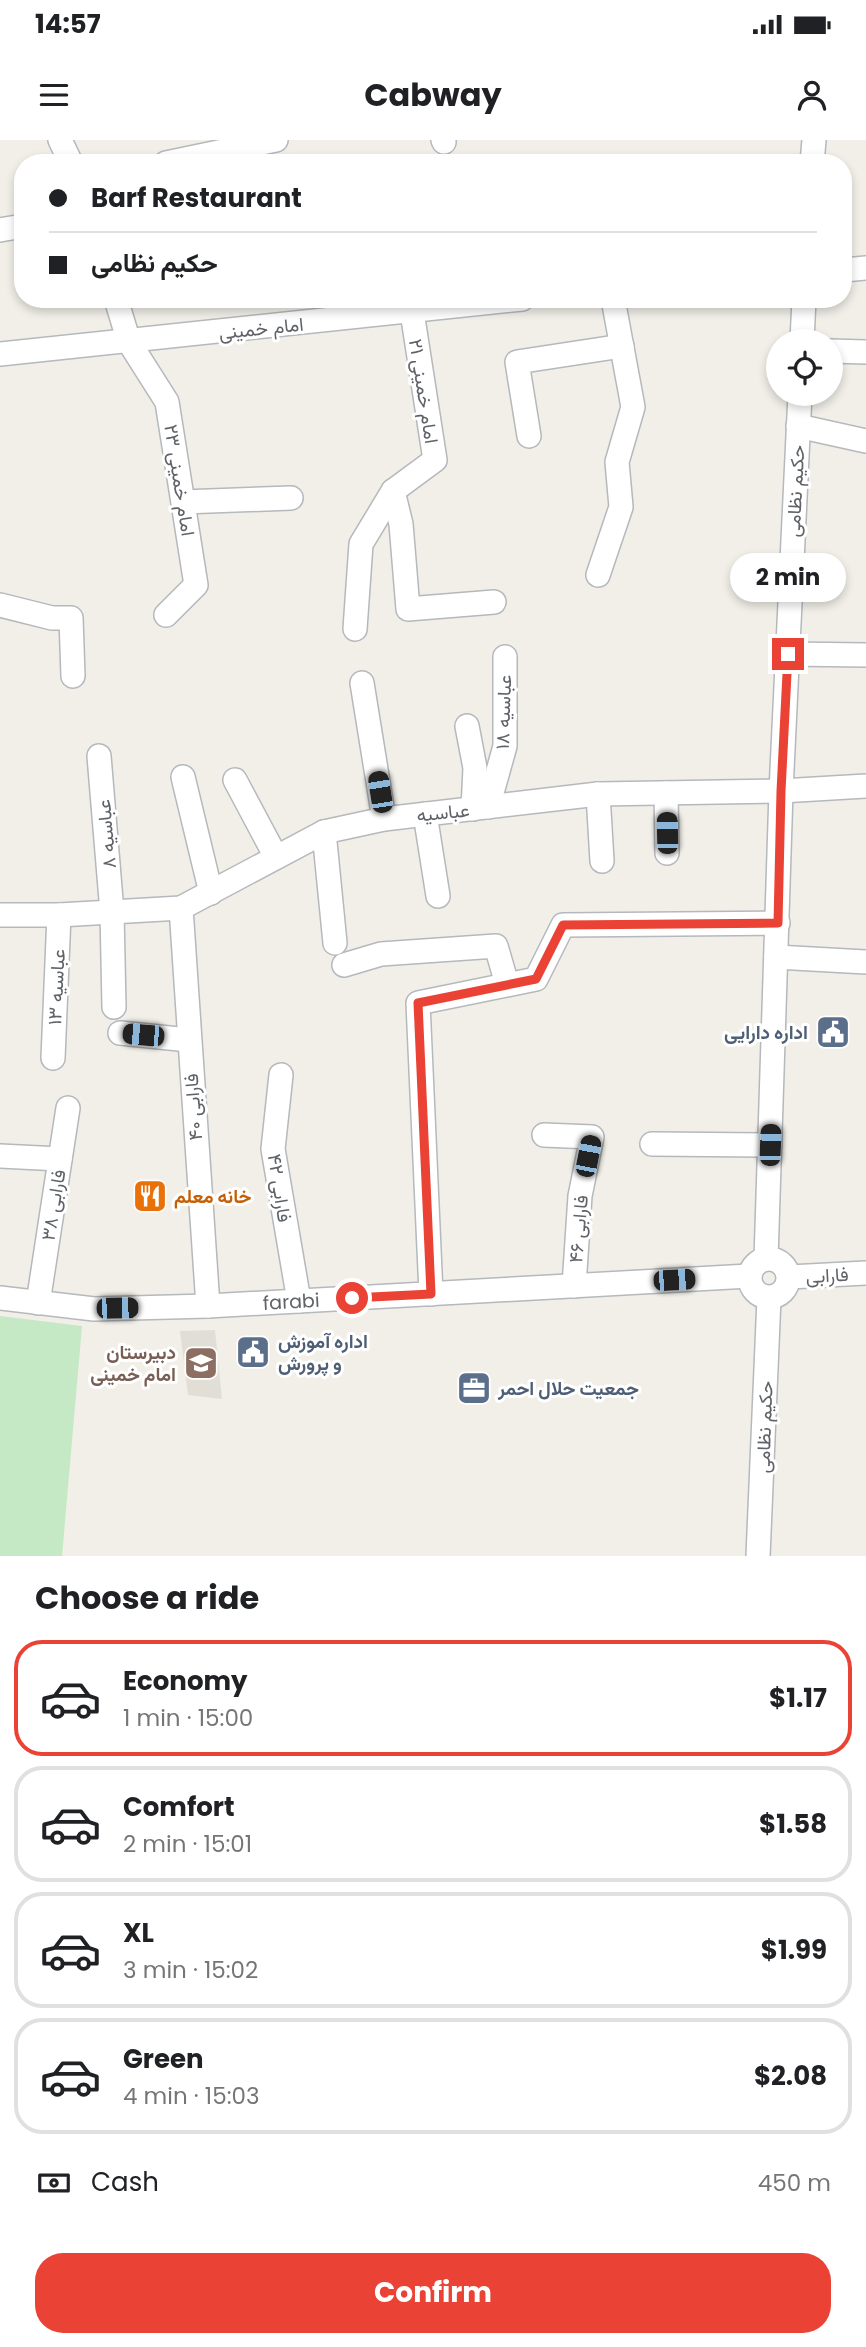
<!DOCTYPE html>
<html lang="en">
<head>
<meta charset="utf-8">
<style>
	:root { --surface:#fff; --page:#f6f6f6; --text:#202124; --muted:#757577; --line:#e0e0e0; --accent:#ea4335 }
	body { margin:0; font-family:Poppins,Vazirmatn,sans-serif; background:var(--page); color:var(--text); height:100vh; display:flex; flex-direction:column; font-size:26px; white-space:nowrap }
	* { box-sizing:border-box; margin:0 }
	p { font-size:23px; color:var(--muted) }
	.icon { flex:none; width:38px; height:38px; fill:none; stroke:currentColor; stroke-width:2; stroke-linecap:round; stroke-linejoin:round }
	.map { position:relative; height:1416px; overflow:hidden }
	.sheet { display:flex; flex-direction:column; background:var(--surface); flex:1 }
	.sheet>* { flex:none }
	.guide { position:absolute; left:14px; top:14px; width:838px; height:154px; border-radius:28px; box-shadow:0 4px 10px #0003; display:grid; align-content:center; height:154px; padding:0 35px; background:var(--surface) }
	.tools { position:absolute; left:766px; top:189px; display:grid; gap:14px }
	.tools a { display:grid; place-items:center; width:77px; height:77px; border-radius:50%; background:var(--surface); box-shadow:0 4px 10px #0003; font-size:35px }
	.end { position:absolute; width:32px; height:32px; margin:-16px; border:9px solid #ea4335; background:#fff; box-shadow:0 0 0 4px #fff }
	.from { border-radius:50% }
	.bubble { position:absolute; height:49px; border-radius:24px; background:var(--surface); box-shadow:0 4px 10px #0003; font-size:23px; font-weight:700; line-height:49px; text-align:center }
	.car { position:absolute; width:21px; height:42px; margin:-21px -10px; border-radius:9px; box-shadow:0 0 5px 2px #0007; background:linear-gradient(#222 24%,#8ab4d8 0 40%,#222 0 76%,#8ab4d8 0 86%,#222 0) }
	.guide b { display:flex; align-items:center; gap:24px; height:66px; font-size:26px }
	.guide b+b { border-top:2px solid var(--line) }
	.guide i { width:18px; height:18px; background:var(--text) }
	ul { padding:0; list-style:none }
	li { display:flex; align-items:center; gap:21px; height:116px; margin:0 14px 10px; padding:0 21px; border:4px solid var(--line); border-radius:28px }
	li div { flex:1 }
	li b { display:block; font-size:26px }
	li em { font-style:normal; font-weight:700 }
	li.on { border-color:var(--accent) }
	li>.icon { width:63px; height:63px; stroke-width:1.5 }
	h2 { padding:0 35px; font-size:32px; line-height:84px }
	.pay { display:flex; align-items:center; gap:18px; height:77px; padding:0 35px; font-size:26px }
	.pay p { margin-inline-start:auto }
	.primary-button { display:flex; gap:14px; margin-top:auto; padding:14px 35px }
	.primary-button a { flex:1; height:80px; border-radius:28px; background:var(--accent); color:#fff; font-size:28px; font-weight:700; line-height:80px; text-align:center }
	.status { display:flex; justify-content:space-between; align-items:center; height:49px; padding:0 35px; background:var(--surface); direction:ltr }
	.status svg { height:19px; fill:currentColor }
	header { display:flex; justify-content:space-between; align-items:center; height:91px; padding:0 35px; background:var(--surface); font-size:32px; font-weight:700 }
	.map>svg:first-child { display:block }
	.education { fill:#e1ded6 }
	.green { fill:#c5e8c5 }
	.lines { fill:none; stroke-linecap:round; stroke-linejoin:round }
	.minor-casing { stroke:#b5b8bc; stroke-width:26 }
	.minor { stroke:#fff; stroke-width:23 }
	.route { stroke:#ea4335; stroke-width:9 }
	.labels { text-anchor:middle; stroke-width:6; stroke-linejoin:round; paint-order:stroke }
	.street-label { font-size:19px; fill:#5f6368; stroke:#fff }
	.service-label { font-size:19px; font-weight:bold; fill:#4e5e75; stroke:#fff; text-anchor:start }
	.food-label { font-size:19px; font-weight:bold; fill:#c56008; stroke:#fff; text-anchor:start }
	.education-label { font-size:19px; font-weight:bold; fill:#785e54; stroke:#fff; text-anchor:end }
</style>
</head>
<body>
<div class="status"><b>14:57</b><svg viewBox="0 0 49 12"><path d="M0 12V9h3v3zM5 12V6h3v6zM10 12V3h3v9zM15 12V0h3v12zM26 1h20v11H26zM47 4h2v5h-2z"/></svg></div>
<header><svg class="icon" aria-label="menu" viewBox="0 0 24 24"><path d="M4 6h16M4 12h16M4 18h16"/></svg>Cabway<svg class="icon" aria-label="person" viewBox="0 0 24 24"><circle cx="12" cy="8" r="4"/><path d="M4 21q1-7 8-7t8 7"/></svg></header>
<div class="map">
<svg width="866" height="1416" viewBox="0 0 866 1416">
	<rect width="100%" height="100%" fill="#f1efe8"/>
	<!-- education -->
	<path class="education" d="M215,1190L222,1259L188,1255L180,1191Z"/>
	<!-- green -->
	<path class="green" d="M0,1176L82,1186L62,1416H0Z"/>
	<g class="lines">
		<!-- minor casing -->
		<g class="minor-casing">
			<g id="minor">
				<path d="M60,0L71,23"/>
				<path d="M443,0L444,2"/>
				<path d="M166,23L276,0"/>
				<path d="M812,23L814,0"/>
				<path d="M0,90L23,86"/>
				<path d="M844,130L866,128"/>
				<path d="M116,159L129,202L167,262L196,445L166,475"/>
				<path d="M802,201L804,159"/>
				<path d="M831,211L866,212"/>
				<path d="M0,214L522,159"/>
				<path d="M798,286L866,301"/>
				<path d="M529,296L517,222L622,206"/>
				<path d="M393,351L401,384L408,469L494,462"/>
				<path d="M183,362L291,358"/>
				<path d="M598,435L621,367L617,322L633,267L613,159"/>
				<path d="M0,465L52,478H71L73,536"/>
				<path d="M355,489L361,404L393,351L435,320L412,172L404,162"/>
				<path d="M788,514L866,515"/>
				<path d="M362,543L384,679"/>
				<path d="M467,586L475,628L473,669"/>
				<path d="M99,616L112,772L114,867"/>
				<path d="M183,637L211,753"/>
				<path d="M235,640L276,717"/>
				<path d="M666,653L667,713"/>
				<path d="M598,654L602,721"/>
				<path d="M488,667L505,606V517"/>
				<path d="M425,674L438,756"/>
				<path d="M324,692L335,803"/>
				<path d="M181,768L208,1166"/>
				<path d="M0,775H59L181,768L324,692L384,679L598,654L781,651L866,646"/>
				<path d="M776,817L866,822"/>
				<path d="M344,825L381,814L496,806L507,844"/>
				<path d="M120,893L189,900"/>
				<path d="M53,918L59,775"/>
				<path d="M281,935L273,1009L299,1161"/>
				<path d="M544,995L592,997L580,1056L574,1146"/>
				<path d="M652,1004L770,1005"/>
				<path d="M0,1016L60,1019"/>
				<circle cx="769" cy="1138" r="19"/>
				<path d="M766,1119L781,651L800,254"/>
				<path d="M789,1137L866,1133"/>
				<path d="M431,1154L418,863L536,839L563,785L778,783"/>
				<path id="s1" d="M0,1158L94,1169L208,1166L749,1136"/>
				<path d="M38,1163L68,968"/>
				<path d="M758,1416L769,1158"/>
			</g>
		</g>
		<!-- minor -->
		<use href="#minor" class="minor"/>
	</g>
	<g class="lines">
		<!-- route -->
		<path class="route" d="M352,1158L431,1154L418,863L536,839L563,785L778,783L781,651L788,514"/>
	</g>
	<!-- icons -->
	<defs>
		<g id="civic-square" transform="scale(1.75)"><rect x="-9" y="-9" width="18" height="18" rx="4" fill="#5c6f8a" stroke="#fff"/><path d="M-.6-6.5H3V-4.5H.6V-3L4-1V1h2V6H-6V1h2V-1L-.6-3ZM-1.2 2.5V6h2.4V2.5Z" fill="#fff"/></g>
		<g id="restaurant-square" transform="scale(1.75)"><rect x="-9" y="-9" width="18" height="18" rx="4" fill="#e8710a" stroke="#fff"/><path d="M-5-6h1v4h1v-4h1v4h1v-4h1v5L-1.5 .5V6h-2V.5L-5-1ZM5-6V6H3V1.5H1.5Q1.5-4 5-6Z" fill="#fff"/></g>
		<g id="school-square" transform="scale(1.75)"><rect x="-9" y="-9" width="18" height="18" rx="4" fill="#8d6e63" stroke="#fff"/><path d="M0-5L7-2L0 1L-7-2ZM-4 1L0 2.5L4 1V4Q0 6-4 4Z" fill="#fff"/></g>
		<g id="office-square" transform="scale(1.75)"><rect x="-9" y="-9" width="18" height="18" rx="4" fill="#5c6f8a" stroke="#fff"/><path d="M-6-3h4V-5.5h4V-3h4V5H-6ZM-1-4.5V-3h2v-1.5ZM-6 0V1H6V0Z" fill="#fff"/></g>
	</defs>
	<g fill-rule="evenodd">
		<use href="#civic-square" x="833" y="892"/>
		<use href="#restaurant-square" x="150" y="1056"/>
		<use href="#civic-square" x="253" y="1212"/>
		<use href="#school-square" x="201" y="1223"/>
		<use href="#office-square" x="474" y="1248"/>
	</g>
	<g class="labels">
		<!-- street labels -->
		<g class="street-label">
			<text transform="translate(261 188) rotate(-6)" y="7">امام خمینی</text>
			<text transform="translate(424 251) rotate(81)" y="7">امام خمینی ۲۱</text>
			<text transform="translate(180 340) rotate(81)" y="7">امام خمینی ۲۳</text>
			<text transform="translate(795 351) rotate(-87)" y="7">حکیم نظامی</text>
			<text transform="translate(503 572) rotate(-88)" y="7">عباسیه ۱۸</text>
			<text transform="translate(443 672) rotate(-6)" y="7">عباسیه</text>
			<text transform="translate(106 694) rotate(-95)" y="7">عباسیه ۸</text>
			<text transform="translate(56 847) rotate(-87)" y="7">عباسیه ۱۳</text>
			<text transform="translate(193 967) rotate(-94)" y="7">فارابی ۴۰</text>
			<text transform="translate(280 1048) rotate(81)" y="7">فارابی ۴۲</text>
			<text transform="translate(53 1065) rotate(-81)" y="7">فارابی ۳۸</text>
			<text transform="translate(578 1089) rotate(-85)" y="7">فارابی ۴۶</text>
			<text transform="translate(827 1135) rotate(-3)" y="7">فارابی</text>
			<text dy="7" stroke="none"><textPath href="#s1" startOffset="292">farabi</textPath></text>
			<text transform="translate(764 1287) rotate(-88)" y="7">حکیم نظامی</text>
		</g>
		<!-- service labels -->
		<g class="service-label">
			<text x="808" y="899" text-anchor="end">اداره دارایی</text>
			<text x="278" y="1208">اداره آموزش<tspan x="278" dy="22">و پرورش</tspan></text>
			<text x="498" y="1255">جمعیت حلال احمر</text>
		</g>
		<!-- food labels -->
		<g class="food-label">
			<text x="174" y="1063">خانه معلم</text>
		</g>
		<!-- education labels -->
		<g class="education-label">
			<text x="176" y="1219">دبیرستان<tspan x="176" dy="22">امام خمینی</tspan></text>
		</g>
	</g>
</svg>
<div class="tools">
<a><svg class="icon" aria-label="locate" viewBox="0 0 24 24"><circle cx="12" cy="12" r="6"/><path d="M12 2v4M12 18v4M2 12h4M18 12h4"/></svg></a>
</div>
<i class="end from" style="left:352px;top:1158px"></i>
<i class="end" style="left:788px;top:514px"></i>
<div class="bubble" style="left:730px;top:413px;width:116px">2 min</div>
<i class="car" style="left:380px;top:652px;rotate:351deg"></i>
<i class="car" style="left:667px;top:693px;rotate:359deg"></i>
<i class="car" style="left:143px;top:895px;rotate:275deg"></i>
<i class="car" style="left:770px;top:1005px;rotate:2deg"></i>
<i class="car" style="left:588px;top:1016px;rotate:11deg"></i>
<i class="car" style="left:674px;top:1140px;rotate:87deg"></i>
<i class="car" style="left:117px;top:1168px;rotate:89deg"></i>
<div class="guide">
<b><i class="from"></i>Barf Restaurant</b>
<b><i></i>حکیم نظامی</b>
</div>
</div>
<section class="sheet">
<h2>Choose a ride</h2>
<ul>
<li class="on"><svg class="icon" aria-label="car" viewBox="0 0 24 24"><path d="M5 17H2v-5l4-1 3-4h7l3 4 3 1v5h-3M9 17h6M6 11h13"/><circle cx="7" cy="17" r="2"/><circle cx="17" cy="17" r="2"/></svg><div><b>Economy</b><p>1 min · 15:00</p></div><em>$1.17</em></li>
<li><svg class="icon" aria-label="car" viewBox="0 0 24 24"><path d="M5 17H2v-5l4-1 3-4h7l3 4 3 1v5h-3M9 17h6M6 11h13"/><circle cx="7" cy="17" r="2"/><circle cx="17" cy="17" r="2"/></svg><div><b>Comfort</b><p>2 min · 15:01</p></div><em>$1.58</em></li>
<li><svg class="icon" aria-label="car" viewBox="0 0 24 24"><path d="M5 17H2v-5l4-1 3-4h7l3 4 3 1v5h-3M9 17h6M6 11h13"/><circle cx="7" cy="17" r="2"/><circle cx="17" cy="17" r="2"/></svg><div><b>XL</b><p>3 min · 15:02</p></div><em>$1.99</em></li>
<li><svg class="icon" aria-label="car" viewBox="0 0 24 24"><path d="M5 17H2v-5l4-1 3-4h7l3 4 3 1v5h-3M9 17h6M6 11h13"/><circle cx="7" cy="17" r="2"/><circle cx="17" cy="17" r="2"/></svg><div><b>Green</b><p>4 min · 15:03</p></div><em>$2.08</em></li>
</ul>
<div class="pay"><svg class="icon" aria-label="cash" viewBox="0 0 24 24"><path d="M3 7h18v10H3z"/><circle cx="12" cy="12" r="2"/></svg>Cash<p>450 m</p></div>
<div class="primary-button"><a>Confirm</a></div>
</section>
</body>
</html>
